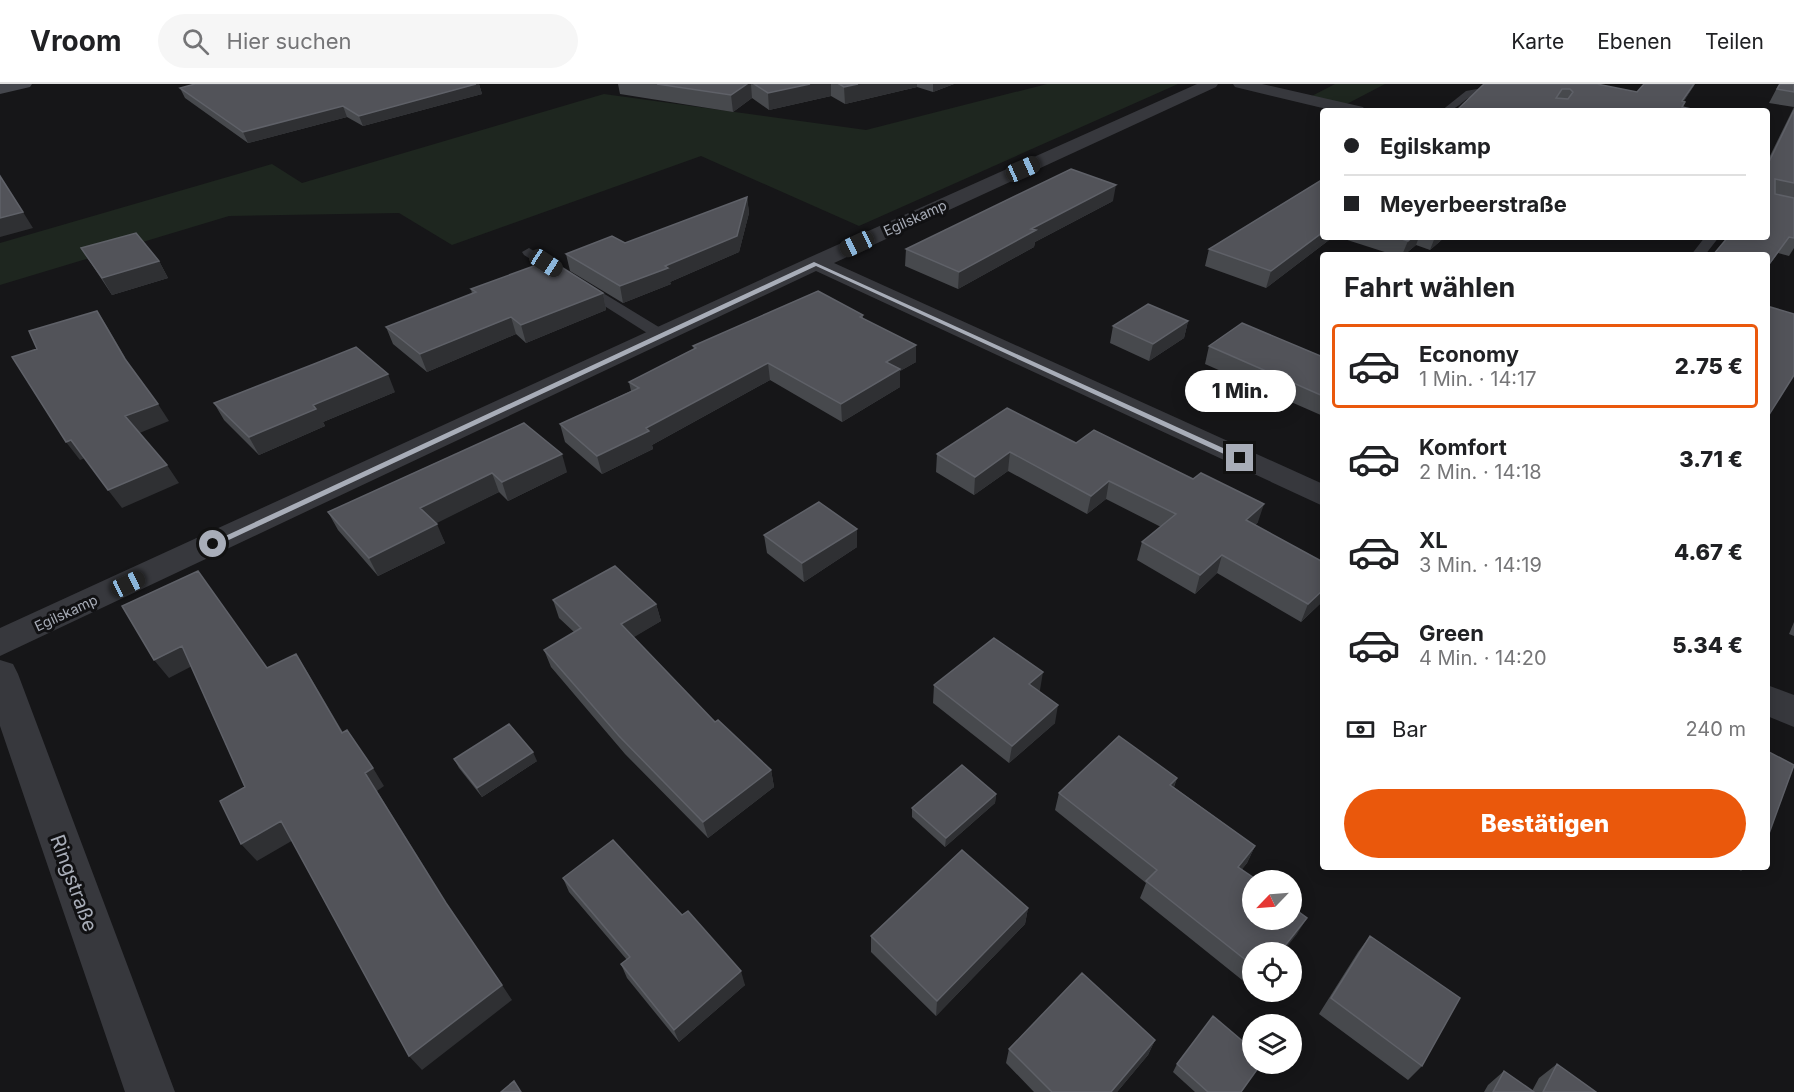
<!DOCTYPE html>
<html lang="de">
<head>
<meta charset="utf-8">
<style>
	:root { --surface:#fff; --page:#f6f6f6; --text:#202124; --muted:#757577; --line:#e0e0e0; --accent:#ea580c }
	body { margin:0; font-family:Inter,sans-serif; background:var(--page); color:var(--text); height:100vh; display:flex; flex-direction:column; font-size:22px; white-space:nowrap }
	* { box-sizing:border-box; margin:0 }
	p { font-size:20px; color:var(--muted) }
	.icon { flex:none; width:33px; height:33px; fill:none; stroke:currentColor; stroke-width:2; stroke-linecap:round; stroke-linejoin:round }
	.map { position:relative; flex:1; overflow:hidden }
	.side { position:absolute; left:1320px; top:168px; width:450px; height:618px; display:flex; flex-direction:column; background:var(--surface); border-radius:6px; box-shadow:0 3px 15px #0003 }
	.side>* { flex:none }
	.guide { position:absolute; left:1320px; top:24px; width:450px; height:132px; border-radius:6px; box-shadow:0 3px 15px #0003; display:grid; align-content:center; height:132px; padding:0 24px; background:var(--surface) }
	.needle { width:39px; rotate:245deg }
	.tools { position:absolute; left:1242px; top:786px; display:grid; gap:12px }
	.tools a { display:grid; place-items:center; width:60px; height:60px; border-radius:50%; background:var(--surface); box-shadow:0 3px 15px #0003; font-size:30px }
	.end { position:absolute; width:27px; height:27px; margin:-14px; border:8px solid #a8adb8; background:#111; box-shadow:0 0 0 3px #111 }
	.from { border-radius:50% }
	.bubble { position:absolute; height:42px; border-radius:21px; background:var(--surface); box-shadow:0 3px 15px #0003; font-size:20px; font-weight:800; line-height:42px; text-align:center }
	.car { position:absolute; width:18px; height:36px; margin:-18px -9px; border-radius:8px; box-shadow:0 0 4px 2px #0007; background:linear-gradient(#222 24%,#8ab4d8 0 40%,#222 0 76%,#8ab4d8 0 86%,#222 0) }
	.guide b { display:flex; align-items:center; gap:21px; height:57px; font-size:22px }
	.guide b+b { border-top:2px solid var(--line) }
	.guide i { width:15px; height:15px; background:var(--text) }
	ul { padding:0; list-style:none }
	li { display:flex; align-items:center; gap:18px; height:84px; margin:0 12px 9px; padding:0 12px; border:3px solid transparent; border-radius:6px }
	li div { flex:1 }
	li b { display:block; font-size:22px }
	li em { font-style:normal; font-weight:800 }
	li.active { border-color:var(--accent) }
	li>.icon { width:54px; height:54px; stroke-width:1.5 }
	h2 { padding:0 24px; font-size:27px; line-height:72px }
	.pay { display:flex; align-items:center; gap:15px; height:66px; padding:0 24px; font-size:22px }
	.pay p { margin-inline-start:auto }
	.cta { display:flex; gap:12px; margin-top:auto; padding:12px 24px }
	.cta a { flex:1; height:69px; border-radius:36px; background:var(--accent); color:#fff; font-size:24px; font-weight:800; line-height:69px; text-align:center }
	header { display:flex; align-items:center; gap:36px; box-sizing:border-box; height:84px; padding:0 30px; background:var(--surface); border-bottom:2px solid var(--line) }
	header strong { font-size:28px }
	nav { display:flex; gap:33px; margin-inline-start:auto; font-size:21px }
	.search { width:420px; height:54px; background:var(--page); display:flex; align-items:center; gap:15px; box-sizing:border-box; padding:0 21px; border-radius:33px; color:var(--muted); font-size:22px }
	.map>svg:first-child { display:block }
	.green { fill:#1e261f }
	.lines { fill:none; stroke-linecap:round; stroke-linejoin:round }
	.lane { fill:#37383d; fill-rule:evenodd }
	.street { fill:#37383d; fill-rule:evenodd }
	.secondary { fill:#45474d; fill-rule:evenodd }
	.wall { fill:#47494d }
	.shaded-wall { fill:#2f3033 }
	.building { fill:#525359; stroke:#5f6168; stroke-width:1.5; fill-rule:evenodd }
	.route { fill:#a8adb8 }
	.labels { text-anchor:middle; stroke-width:6; stroke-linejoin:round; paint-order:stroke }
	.far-street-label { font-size:14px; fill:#a8adb8; stroke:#111113 }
	.near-street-label { font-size:20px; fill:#a8adb8; stroke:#111113 }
</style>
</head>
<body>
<header>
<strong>Vroom</strong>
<div class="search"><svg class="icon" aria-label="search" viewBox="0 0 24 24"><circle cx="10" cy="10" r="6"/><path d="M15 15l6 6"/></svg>Hier suchen</div>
<nav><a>Karte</a><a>Ebenen</a><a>Teilen</a></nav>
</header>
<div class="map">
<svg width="1794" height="1008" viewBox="0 0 1794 1008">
	<rect width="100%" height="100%" fill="#161618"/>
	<!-- green -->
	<path class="green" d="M1047,0H1178L859,142L701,72L452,161L399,129L229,132L0,201V159L272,80L302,99L604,10L866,46Z
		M1335,0H1385L1341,23L1306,15Z"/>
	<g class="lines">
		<!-- lane -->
		<path class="lane" d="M1505,0H1516C1505,12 1489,7 1475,11C1460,16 1460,27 1441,27L1466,7Z
			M1705,153H1719L1705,171H1691Z
			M529,164L667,248L669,251L667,254H655L524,171L522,168Z"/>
		<!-- street -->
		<path class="street" d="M1197,0H1218L1216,3L834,179L1323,400V422L816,187L0,572V544L808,174Z
			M1233,0H1262L1363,23L1366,27H1335L1235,3Z
			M0,576L13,580L18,590L175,1008H125L0,642Z
			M1767,601L1794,611V643L1767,632Z"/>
		<!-- secondary -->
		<path class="secondary" d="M0,0H32L30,3L0,10Z"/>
	</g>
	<!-- wall -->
	<path class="wall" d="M195,0H479L482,10L363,42L347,33L248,59L185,14L180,4Z
		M618,0H954L933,8L917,3L845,20L831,12L769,26L752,14L733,28L620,10Z
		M1484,0L1637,8L1644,0H1695L1684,17L1682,23L1456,27Z
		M1779,0H1794V164L1789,172L1778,169L1767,184V78L1794,23L1769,19Z
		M747,113L749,129L739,168L670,198L671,200L623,219L570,187L566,170L625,159Z
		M1113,117L1035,158L1034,163L958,205L905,182L906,165Z
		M1323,153H1333L1266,204L1205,182L1209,165Z
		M1338,153H1445L1430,166L1416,161L1404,171H1394Z
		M81,164L159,177L168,194L112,211Z
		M471,205L603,209L606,226L526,259L516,250L427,288L393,260L386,243L472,210Z
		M863,231V235L916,278L900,287V303L842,338L770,296L652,361L653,365L602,390L565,358L560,340L631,307L629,298L694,265L693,262Z
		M1188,237L1184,254L1149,277L1110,259L1113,242Z
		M1209,262L1323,273V332L1205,280Z
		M395,308L323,338L325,342L259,371L224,336L214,319Z
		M1076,359L1258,438L1255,441L1323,478V517L1301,538L1217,489L1195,510L1137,476L1142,458L1161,443L1106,415L1087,430L1008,387L974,411L936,388L937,370Z
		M442,376L567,388L508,417L499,408L435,439L445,459L378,492L338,446L328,428Z
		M764,451L857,463L804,498L767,469Z
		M553,516L656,520L661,537L633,553L715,638L771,686L774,703L708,754L625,670L551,583L544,566L574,548L559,534Z
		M1794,538V552L1789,550Z
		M934,601L1040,606L1039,607L1055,639L1009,679L933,619Z
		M454,675L537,677L482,713L459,684Z
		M1177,694L1174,703L1255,762L1247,779L1242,785L1297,850L1252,868V904L1140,814L1146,799L1055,726L1059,709Z
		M996,710L995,719L945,763L912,733V724Z
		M1734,783H1746L1741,787Z
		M563,794L682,831L745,901L679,958L627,894L621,880L627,876L569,808Z
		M1028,824L1025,840L936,932L871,868V852Z
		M1370,852L1422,982L1408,996L1319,930L1358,868Z
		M1155,956L1148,971L1117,1008H1034L1006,979L1009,965Z
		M1177,980L1241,1008H1195L1173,988Z
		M1557,980L1596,1008H1484L1488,1001L1504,987L1532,1007L1539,994Z"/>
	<!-- shaded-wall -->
	<path class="shaded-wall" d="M476,0H479L482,10L363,42L359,32Z
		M747,0H751L752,14L733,28L731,11Z
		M810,0H831V12L769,26L768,9Z
		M858,0H917V3L845,20L844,3Z
		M933,0H954L933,8Z
		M1694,0H1695L1677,27L1682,17Z
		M343,22L347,33L248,59L243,48Z
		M1116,101L1113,117L1035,158L1034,163L958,205L959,188L1031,145Z
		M747,113L749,129L739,168L670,198L671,200L623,219L620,202L665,182Z
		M23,128L33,144L0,153V134Z
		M1323,148V153H1333L1266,204L1271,187Z
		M1413,153H1419L1416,161L1404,171H1402L1408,157Z
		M1435,153H1445L1430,166Z
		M159,177L168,194L112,211L102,194Z
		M603,209L606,226L526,259L521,241Z
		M97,227L108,244L136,292L125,275Z
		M511,233L516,250L427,288L420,270Z
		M1188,237L1184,254L1149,277L1153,260Z
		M916,261V278L900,287V303L842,338L841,320L886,278Z
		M768,279L770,296L652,361L653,365L602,390L597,372L646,344Z
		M388,290L395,308L323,338L325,342L259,371L249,353L313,321Z
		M158,320L169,337L137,350L125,332Z
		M71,356L85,374L80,376L66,358Z
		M1010,368L1008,387L974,411L975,393Z
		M562,370L567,388L508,417L502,398Z
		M167,381L179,399L122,424L108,406Z
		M492,389L499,408L429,443L420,424Z
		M1109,397L1106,415L1087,430L1091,412Z
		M1264,420L1258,438L1240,454L1246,436Z
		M437,440L445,459L378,492L369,474Z
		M857,445V463L804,498L802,479Z
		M1222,471L1217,489L1195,510L1200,491Z
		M1323,506V517L1301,538L1308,520Z
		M656,520L661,537L626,558L621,540Z
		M182,562L196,580L169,594L154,576Z
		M296,570L308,589L354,667L342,649Z
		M1043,588L1040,606L1026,618L1029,600Z
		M1058,621L1055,639L1009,679L1012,662Z
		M533,668L537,677L482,713L477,704Z
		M373,684L384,702L377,707L457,835L365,689Z
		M771,686L774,703L708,754L703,738Z
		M1177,694L1170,712V701Z
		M996,710L995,719L945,763L946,754Z
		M281,737L295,755L257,777L241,760Z
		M1255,762L1247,779L1230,800L1238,783Z
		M1028,824L1025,840L936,932L937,917Z
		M1307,834L1297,850L1283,868H1280Z
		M741,887L745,901L679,958L674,946Z
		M502,901L512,916L422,986L409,972Z
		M1155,956L1148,971L1117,1008H1111Z"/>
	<!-- building -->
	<path class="building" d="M195,0H476L359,32L343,22L243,48L180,4Z
		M657,0H747L731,11Z
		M754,0H810L768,9Z
		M839,0H858L844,3Z
		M1484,0H1597L1637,8L1644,0H1694L1682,17L1685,18L1682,23L1701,27H1456ZM1562,5H1570L1573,8L1568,15L1556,14Z
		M1780,0H1794V8L1777,5Z
		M1794,26V99L1775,95V110L1794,114V154L1789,153L1767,183V171H1713L1728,153H1767V82Z
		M1071,85L1116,101L1031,145L1036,146L959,188L906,165Z
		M0,92L23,128L0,134Z
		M1323,95V148L1271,187L1209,165Z
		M747,113L737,152L665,182L668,184L620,202L566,170L612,152L625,159Z
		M136,149L159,177L102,194L81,164Z
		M1395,153H1413L1408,157Z
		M550,176L603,209L521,241L511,233L420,270L386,243L476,208L471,205Z
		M818,207L863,231L860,233L916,261L886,278L900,285L841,320L768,279L646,344L649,347L597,372L560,340L639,304L629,298L696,264L693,262Z
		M1148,220L1188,237L1153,260L1113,242Z
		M1767,222L1794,230V291L1767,334Z
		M97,227L125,275L158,320L125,332L167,381L108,406L71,356L66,358L12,273L37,265L29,247Z
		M1242,239L1323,273V312L1209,262Z
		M356,263L388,290L313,321L316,325L249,353L214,319L314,280Z
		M1007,324L1076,359L1094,346L1193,395L1201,389L1264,420L1246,436L1323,478V506L1308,520L1222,471L1200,491L1142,458L1176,430L1109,397L1091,412L1010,368L975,393L937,370Z
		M524,339L562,370L502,398L492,389L420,424L437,440L369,474L328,428Z
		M819,418L857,445L802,479L764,451Z
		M615,482L656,520L621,540L715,638L718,636L771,686L703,738L619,652L544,566L581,544L553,516Z
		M198,487L267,584L296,570L342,649L347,646L373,684L365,689L446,819L502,901L409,972L281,737L241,760L220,717L245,703L182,562L154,576L122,522Z
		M994,554L1043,588L1029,600L1058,621L1012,662L934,601Z
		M509,640L533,668L477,704L454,675Z
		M1119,652L1177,694L1170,701L1255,762L1238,783L1257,796H1252V836H1292V823L1307,834L1280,868H1252V881L1146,797L1157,786L1059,709Z
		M1767,667L1794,681L1767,755Z
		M962,681L996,710L946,754L912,724Z
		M613,756L682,831L688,827L741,887L674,946L621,880L630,873L563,794Z
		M962,766L1028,824L937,917L871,852Z
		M1370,852L1460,914L1422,982L1331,914Z
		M1082,889L1155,956L1111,1008H1052L1009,965Z
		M1213,932L1252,965V980H1261L1241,1008H1208L1177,980Z
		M1557,980L1596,1008H1543Z
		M1504,987L1534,1008H1493Z
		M514,997L521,1008H501Z"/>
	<!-- route -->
	<path class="route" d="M814,178L1245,374L1237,376L816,182L216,462L208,460Z"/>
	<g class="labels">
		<!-- far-street labels -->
		<g class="far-street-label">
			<text transform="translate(915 134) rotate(-24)" y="5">Egilskamp</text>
			<text transform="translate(66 529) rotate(-25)" y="5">Egilskamp</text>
		</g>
		<!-- near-street labels -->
		<g class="near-street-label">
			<text transform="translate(74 799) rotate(70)" y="7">Ringstraße</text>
		</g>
	</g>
</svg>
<div class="tools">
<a><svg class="needle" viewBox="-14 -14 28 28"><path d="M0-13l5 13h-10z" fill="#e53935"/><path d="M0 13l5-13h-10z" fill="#757577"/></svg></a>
<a><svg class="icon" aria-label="locate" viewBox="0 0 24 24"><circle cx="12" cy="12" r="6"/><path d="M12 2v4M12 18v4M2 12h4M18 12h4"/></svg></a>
<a><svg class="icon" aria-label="layers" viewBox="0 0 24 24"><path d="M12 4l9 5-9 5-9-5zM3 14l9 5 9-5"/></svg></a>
</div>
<i class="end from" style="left:213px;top:460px"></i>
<i class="end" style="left:1240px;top:374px"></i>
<div class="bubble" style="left:1185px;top:286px;width:111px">1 Min.</div>
<i class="car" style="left:1023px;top:85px;rotate:66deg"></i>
<i class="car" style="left:857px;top:160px;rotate:245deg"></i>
<i class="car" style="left:546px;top:179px;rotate:123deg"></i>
<i class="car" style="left:128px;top:500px;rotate:65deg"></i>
<div class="guide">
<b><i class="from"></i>Egilskamp</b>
<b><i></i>Meyerbeerstraße</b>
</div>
<section class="side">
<h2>Fahrt wählen</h2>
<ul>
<li class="active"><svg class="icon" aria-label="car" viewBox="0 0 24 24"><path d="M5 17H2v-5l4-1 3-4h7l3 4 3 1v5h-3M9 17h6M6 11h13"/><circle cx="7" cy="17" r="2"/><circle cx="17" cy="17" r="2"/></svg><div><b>Economy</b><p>1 Min. · 14:17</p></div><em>2.75 €</em></li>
<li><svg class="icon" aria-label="car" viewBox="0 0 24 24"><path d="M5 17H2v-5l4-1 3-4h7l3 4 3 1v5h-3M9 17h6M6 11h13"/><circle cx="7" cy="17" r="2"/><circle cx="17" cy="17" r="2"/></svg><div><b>Komfort</b><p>2 Min. · 14:18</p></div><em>3.71 €</em></li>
<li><svg class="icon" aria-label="car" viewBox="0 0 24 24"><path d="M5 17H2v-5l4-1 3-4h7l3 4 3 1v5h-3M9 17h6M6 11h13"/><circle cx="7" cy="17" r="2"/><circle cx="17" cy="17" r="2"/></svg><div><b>XL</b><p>3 Min. · 14:19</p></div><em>4.67 €</em></li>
<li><svg class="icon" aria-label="car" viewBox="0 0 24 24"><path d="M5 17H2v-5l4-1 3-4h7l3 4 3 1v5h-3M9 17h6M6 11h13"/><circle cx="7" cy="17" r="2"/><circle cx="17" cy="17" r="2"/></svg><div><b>Green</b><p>4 Min. · 14:20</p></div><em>5.34 €</em></li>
</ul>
<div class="pay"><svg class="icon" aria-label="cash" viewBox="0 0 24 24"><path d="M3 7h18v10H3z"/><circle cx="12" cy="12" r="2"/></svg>Bar<p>240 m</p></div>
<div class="cta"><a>Bestätigen</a></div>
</section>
</div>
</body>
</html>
